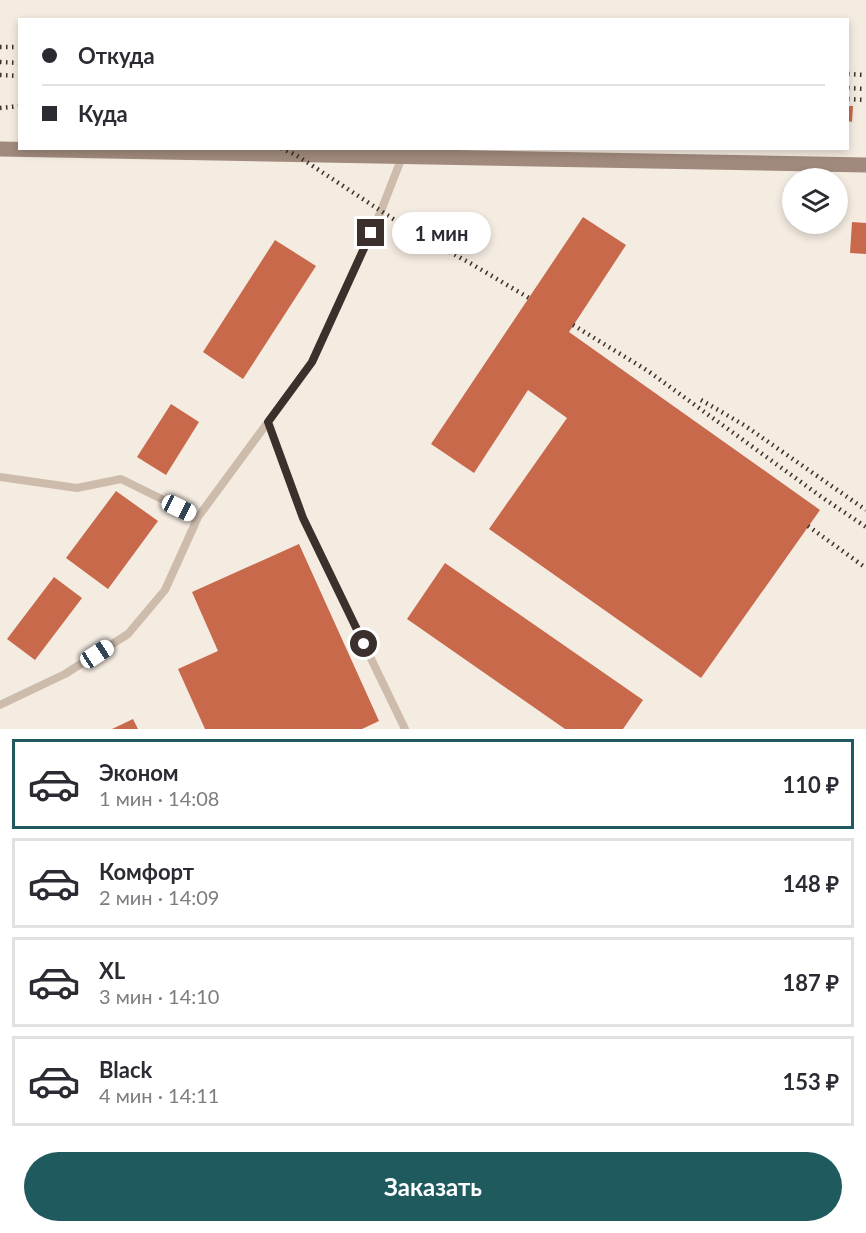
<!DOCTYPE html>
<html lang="ru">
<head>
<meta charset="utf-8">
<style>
	:root { --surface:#fff; --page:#f7f7f7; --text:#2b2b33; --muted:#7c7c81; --line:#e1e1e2; --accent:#1f5a5e }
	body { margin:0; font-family:Lato,sans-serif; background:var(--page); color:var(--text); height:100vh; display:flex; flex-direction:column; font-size:22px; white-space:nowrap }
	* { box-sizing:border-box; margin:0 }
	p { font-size:20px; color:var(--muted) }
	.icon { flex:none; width:33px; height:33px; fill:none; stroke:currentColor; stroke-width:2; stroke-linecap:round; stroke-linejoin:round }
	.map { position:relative; height:729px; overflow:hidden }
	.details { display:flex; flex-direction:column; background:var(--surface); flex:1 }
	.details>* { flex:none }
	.banner { position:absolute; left:18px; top:18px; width:831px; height:132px; border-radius:0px; box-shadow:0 3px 9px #0003; display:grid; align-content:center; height:132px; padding:0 24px; background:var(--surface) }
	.buttons { position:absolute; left:782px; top:168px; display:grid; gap:12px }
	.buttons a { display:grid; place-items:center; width:66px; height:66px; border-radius:50%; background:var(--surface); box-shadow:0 3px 9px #0003; font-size:30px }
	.end { position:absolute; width:27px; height:27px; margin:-14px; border:8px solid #3b302b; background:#fff; box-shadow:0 0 0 3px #fff }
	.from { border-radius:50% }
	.bubble { position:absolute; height:42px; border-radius:21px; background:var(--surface); box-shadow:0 3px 9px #0003; font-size:20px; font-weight:700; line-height:42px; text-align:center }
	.car { position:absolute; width:18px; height:36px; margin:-18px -9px; border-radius:8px; box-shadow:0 0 4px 2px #0007; background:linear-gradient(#fff 24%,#345 0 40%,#fff 0 76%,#345 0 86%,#fff 0) }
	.banner b { display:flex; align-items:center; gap:21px; height:57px; font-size:22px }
	.banner b+b { border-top:2px solid var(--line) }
	.banner i { width:15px; height:15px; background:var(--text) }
	ul { padding:10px 0 0; list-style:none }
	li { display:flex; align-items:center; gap:18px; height:90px; margin:0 12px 9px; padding:0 12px; border:3px solid var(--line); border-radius:0px }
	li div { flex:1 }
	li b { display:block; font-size:22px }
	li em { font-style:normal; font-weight:700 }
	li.current { border-color:var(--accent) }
	li>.icon { width:54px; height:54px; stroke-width:1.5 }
	.primary-button { display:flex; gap:12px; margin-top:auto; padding:12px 24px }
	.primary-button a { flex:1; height:69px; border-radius:36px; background:var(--accent); color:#fff; font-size:24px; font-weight:700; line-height:69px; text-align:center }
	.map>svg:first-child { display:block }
	.building { fill:#c8694b }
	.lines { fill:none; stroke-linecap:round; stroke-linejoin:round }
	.lane { stroke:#cdbbac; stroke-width:8 }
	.secondary { stroke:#a18a7d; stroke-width:15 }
	.rail { stroke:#3b302b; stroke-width:4.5; stroke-dasharray:1.5 4.5; stroke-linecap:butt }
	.route { stroke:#3b302b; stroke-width:8 }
</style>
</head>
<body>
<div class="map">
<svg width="866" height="729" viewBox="0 0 866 729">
	<rect width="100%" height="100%" fill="#f4ebe1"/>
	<!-- building -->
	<path class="building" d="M848,106H853L852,122L848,121Z
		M583,217L626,245L569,332L820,510L701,678L489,529L567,418L528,390L474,473L431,444Z
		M852,222L866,223V254L850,253Z
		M275,240L316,266L243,379L203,352Z
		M171,404L199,422L166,475L137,457Z
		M116,491L158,521L108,589L66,558Z
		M299,544L379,721L362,729H205L178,669L218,651L192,592Z
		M445,563L643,700L623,729H565L407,619Z
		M54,577L82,598L35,660L7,639Z
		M133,719L138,729H112Z"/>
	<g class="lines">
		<!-- lane -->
		<path class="lane" d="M402,157L381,211L312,362L268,422L303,518L405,729
			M0,477L77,488L121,479L198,517
			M0,705L65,674L128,634L165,590L198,517L268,422"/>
		<!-- secondary -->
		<path class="secondary" d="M0,149L866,165"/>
		<!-- rail -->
		<path class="rail" d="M0,47H20
			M0,62L20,63
			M848,74L866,75
			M0,75L20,76
			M848,88L866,89
			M848,99L866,100
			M0,108L20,106
			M281,148L296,155L413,232L470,263L529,298
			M573,325L648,371L823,498L866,527
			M701,400L744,425L866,510
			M808,526L866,568"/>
	</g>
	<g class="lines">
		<!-- route -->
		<path class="route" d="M364,644L303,518L268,422L312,362L371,233"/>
	</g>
</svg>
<div class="buttons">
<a><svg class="icon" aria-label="layers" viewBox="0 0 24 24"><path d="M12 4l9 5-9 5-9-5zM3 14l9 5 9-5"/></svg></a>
</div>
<i class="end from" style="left:364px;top:644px"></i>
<i class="end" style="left:371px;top:233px"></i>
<div class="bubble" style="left:392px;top:212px;width:99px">1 мин</div>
<i class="car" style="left:179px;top:508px;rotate:116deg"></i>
<i class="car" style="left:97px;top:654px;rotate:57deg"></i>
<div class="banner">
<b><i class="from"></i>Откуда</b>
<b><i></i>Куда</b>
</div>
</div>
<section class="details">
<ul>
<li class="current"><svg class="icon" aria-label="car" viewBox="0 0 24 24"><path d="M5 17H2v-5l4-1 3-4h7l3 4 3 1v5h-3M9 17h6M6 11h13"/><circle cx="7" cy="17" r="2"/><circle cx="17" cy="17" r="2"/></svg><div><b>Эконом</b><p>1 мин · 14:08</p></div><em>110 ₽</em></li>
<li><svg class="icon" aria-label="car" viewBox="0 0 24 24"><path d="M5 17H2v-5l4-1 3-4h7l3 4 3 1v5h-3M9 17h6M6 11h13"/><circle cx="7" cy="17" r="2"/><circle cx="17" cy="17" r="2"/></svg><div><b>Комфорт</b><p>2 мин · 14:09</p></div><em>148 ₽</em></li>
<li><svg class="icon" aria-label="car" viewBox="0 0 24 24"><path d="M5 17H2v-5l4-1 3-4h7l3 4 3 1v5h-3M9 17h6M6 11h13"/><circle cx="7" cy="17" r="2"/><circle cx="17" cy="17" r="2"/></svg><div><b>XL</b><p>3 мин · 14:10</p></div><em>187 ₽</em></li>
<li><svg class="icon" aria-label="car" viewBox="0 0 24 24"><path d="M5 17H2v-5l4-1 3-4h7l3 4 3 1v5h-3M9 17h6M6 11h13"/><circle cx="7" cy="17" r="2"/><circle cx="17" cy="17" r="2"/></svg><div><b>Black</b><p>4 мин · 14:11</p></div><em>153 ₽</em></li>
</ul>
<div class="primary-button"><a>Заказать</a></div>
</section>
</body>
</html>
